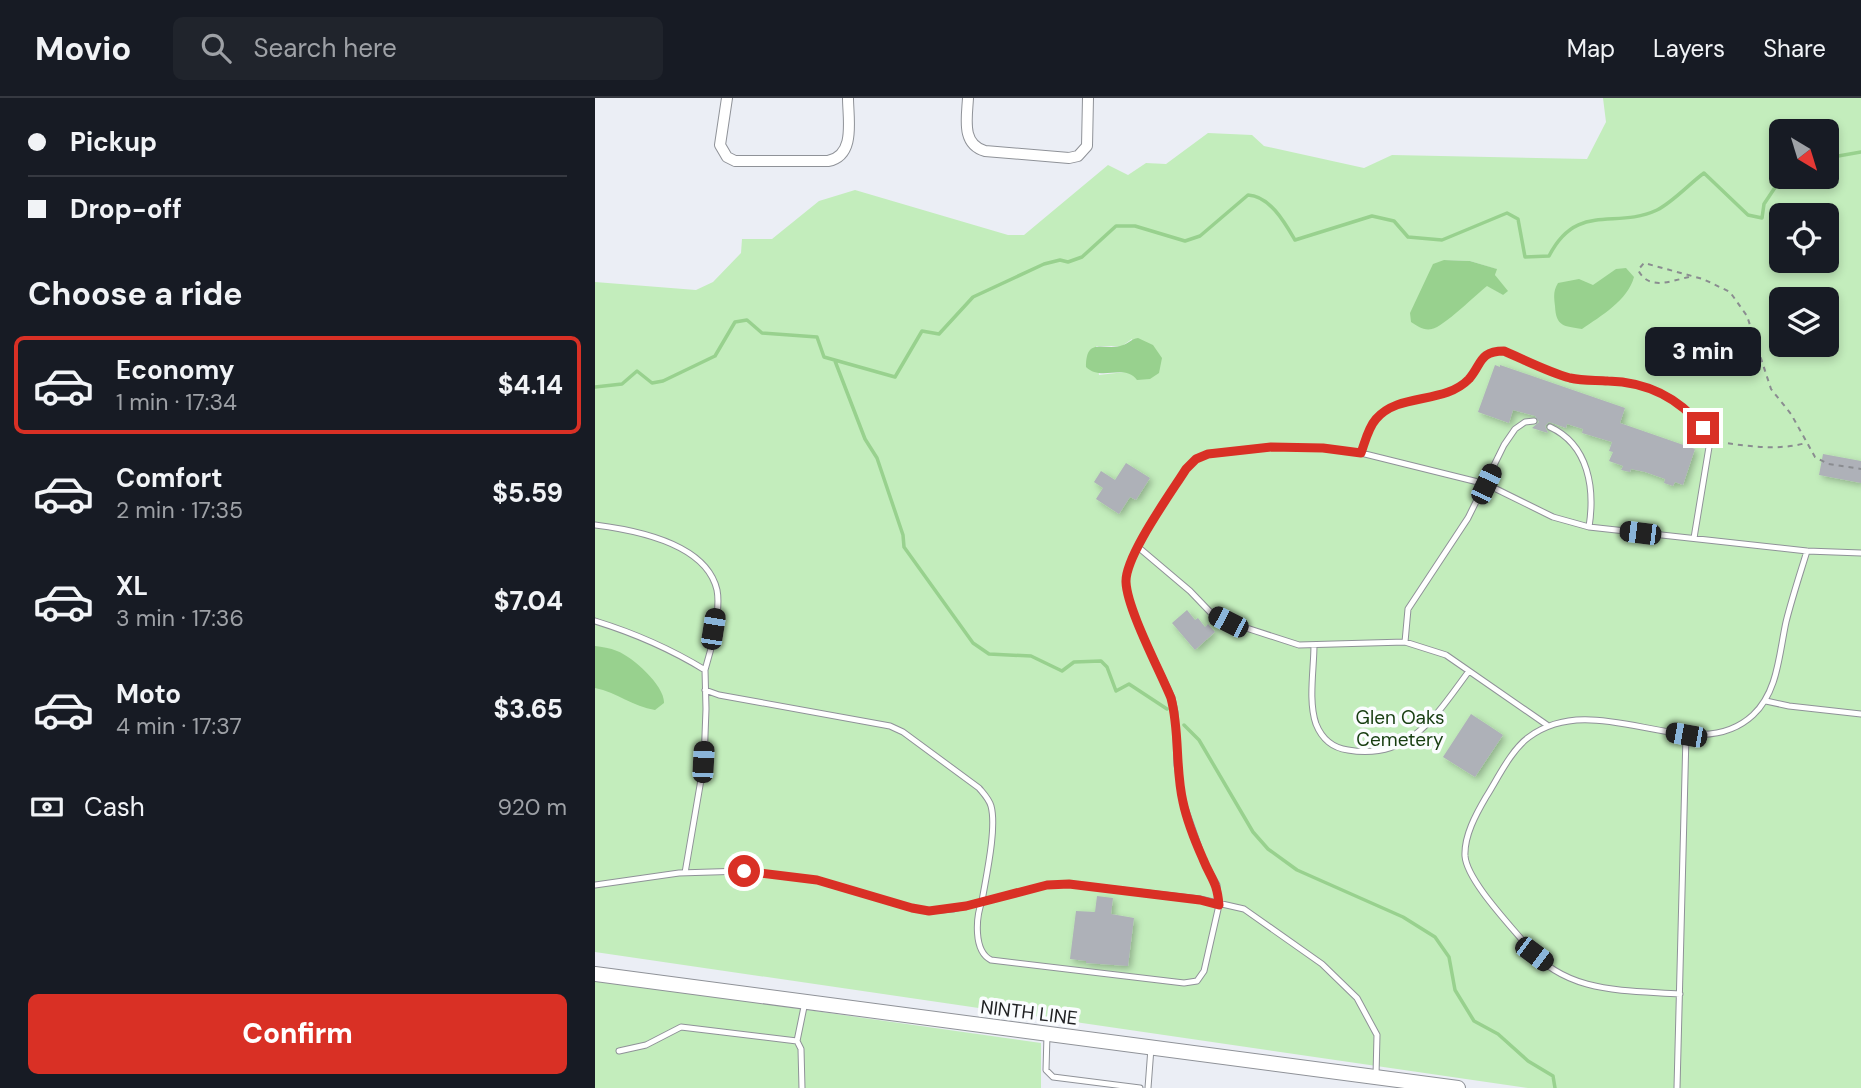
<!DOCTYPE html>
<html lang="en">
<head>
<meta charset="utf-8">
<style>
	:root { --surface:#171b24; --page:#20242c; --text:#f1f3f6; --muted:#9ea1a6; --line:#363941; --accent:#d93025 }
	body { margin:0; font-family:"DM Sans",sans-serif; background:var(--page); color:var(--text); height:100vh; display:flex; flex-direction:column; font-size:26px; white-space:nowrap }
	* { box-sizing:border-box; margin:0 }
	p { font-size:23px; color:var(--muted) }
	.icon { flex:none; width:38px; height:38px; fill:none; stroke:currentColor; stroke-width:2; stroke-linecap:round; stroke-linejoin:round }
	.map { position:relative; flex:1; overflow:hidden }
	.drawer { display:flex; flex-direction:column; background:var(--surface); width:595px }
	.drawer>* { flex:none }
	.top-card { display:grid; align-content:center; height:154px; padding:0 28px; background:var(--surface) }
	.needle { width:46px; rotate:142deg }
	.buttons { position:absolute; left:1174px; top:21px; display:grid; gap:14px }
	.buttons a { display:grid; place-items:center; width:70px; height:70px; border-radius:10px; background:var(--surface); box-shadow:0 4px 10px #0003; font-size:35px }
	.end { position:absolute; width:32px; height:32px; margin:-16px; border:9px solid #d93025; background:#fff; box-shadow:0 0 0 4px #fff }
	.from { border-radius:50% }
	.bubble { position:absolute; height:49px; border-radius:10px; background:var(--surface); box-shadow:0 4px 10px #0003; font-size:23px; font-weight:800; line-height:49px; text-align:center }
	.car { position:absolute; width:21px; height:42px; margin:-21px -10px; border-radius:9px; box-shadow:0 0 5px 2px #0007; background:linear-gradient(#222 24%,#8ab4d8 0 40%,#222 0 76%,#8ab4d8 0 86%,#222 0) }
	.top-card b { display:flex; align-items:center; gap:24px; height:66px; font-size:26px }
	.top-card b+b { border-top:2px solid var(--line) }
	.top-card i { width:18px; height:18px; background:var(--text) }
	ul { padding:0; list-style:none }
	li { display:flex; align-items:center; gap:21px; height:98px; margin:0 14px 10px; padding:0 14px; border:4px solid transparent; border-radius:10px }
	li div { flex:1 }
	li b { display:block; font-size:26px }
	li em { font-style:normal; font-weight:800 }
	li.current { border-color:var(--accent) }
	li>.icon { width:63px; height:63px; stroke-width:1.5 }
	h2 { padding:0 28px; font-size:32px; line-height:84px }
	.pay { display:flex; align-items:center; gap:18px; height:77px; padding:0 28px; font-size:26px }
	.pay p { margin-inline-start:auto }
	.button { display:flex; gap:14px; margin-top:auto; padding:14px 28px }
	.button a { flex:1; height:80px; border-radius:10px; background:var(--accent); color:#fff; font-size:28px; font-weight:800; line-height:80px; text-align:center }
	header { display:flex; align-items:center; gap:42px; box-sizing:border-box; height:98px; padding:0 35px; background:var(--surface); border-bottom:2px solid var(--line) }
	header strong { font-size:33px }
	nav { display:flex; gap:38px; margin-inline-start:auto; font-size:24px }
	.search { width:490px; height:63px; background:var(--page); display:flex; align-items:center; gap:18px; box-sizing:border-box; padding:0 24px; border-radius:10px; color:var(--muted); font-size:26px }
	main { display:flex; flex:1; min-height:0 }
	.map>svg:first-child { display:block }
	.green { fill:#c3edbc; fill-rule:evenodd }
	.water { fill:#98d18e }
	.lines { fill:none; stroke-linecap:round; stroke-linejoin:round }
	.stream { stroke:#98d18e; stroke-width:3.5 }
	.building { fill:#aeb1b8; filter:url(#shadow) }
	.service-casing { stroke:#8f9298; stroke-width:7 }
	.minor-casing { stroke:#8f9298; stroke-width:12 }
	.secondary-casing { stroke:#8f9298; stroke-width:16 }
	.path { stroke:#8a8c90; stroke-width:2; stroke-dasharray:5 5; stroke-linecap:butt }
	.service { stroke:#fff; stroke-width:5 }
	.minor { stroke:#fff; stroke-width:10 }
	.secondary { stroke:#fff; stroke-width:14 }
	.route { stroke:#d93025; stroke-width:9 }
	.labels { text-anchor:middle; stroke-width:7; stroke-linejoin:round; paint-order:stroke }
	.park-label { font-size:19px; fill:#173d10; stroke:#fafcfe }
	.street-label { font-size:19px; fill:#202123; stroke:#fafcfe }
</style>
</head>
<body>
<header>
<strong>Movio</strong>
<div class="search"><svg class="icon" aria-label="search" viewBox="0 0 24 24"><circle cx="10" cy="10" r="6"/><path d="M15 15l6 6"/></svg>Search here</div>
<nav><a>Map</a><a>Layers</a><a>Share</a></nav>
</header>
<main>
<section class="drawer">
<div class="top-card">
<b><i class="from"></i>Pickup</b>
<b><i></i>Drop-off</b>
</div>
<h2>Choose a ride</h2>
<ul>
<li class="current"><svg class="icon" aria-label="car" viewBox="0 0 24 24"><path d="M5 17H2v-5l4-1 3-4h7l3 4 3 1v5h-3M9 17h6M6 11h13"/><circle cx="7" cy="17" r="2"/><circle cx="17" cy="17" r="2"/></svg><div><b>Economy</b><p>1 min · 17:34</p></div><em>$4.14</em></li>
<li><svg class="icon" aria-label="car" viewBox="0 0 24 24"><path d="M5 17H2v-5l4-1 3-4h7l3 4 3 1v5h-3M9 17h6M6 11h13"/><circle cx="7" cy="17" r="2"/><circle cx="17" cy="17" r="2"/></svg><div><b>Comfort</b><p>2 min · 17:35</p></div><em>$5.59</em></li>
<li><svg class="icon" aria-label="car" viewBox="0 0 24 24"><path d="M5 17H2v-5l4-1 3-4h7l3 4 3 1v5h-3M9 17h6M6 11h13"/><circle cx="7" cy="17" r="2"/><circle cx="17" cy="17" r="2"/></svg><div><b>XL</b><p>3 min · 17:36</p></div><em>$7.04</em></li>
<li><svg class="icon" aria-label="car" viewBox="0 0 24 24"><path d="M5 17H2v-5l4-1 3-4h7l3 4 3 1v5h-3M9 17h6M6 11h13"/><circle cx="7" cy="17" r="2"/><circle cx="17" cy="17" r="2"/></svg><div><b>Moto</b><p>4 min · 17:37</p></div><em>$3.65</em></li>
</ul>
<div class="pay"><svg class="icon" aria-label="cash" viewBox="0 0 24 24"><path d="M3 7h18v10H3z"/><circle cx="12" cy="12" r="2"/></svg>Cash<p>920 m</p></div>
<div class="button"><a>Confirm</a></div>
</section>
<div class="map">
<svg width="1266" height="990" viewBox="0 0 1266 990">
	<defs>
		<filter id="shadow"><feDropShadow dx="3" dy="3" stdDeviation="3.5" flood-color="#0004"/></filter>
	</defs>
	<rect width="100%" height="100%" fill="#ebeef5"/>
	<!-- green -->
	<path class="green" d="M1008,0H1266V990H933L0,854V184L101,192L118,184L146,155L147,141H177L224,103L260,92L413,137H429L513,67L533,77L551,65L571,66L613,35L657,37L669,48L769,70L797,57L992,61L1011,24ZM1186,33H1232V79H1186ZM1186,117H1232V163H1186ZM849,162L875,163L901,171L900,177L908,197L892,187L837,231ZM1186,201H1232V247H1186ZM537,241L538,276L530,274L504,277L501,248H527Z
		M0,882L446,945V990H0Z"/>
	<!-- water -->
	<path class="water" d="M849,162L875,163L902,171L900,177L913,193L908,197L892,188C882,196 848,229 837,231C829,233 822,228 816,224L815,215L838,166Z
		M1031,170L1039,179C1033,202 1006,218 987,231C969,228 961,229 960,208C959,199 958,193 963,185L984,181L998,187L1021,171Z
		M543,240L558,247L567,260L564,275L555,281L542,282C529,265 506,284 491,269C491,237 510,254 528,247C534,245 536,241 543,240Z
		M0,548C7,549 15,550 22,553C38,559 70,588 69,605L60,612C38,609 22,594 0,590Z"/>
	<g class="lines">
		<!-- stream -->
		<path class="stream" d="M1232,60L1266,54
			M240,263L270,341L282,360L308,437L309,449L378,545L394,556L436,558L467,573L479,564L506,563L512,569L521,593L534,586L572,611
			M0,289L27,286L42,273L57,285L68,283L120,258L140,224L152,222L167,235L222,239L229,259L300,279L327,233L344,236L378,199L449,166L465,162L473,164L487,159L521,128H540L590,143L605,138L653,97C675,98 690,125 700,142L777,118L799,123L813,139L847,142L912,115L923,121L930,159L954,158C982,103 1020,132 1062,112C1078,104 1094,86 1109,75L1153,117L1167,120L1169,106L1187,79
			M589,627L604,642L658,734L673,751L702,772L808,819L840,839L854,859L860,892L879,923L903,936L933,963L958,978L960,990"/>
	</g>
	<!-- building -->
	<path class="building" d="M900,267L905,269V267L1030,310L1025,325L1100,351L1088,387L1080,384L1078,388L1069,385L1070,381L1050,374L1036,371L1035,374L1026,372L1028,368L1014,363L1018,354L1014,353L1017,344L987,335L988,331L972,326L971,330L954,324L950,328L953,335L937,330L944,324L940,318L918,312L914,325L883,314Z
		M1228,356L1266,363V385L1224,377Z
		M531,365L555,380L541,402L535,399L524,416L501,401L508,390L499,384L506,373L520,382Z
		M592,512L600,522L603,520L610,529L613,526L620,534L600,552L577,525Z
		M876,616L908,637L880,679L848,659Z
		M502,798L518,800L516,816L539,820L533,868L491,865V863L475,861L481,813L500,814Z"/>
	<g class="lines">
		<!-- service casing -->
		<g class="service-casing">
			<path id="service" d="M955,329C994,347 1000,391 994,429
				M766,355C770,344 773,330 781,321C804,294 849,307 874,281C888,266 884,253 909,253C930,262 952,274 975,280C989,283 1004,282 1018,283C1061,287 1095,305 1115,343L1099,440
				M0,427C40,432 111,445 122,492C126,512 116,553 110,572
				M543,449L595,493L618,517L633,524L704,547L810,544L851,557L952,627
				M0,523C39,535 74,550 110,572L111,611L109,664L90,775
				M810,544L813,511L873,420L909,347L920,331L930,324L939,323
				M719,547C719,571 713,603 721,626C727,641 738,650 753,652C815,663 842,616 874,573
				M110,592L124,597L295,628L308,634L384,690C389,696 394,701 396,708C402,730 391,779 387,803C381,819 378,853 396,862L589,885L602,883L609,873L624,807L622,787L609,764L588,704L582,667L580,614L577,600C565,573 532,510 531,484C530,458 576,395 591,371L601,361L613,356L676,349L728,350L766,355L891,386L958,419L994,429L1212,453L1266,455
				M1171,603L1194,608L1266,616
				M0,787L84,775L149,773L221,782L317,810L334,813L358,811L452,787L474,786L605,801L649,811L727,866L762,900L782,937L781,977
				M1085,896C1029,892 972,896 933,849C917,829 872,783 870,758C869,738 881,716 891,699C903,680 916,652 934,639C1003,588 1099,672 1158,617C1183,594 1184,556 1191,524C1197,500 1205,476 1212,453
				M452,937L451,972L458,979L545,990
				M202,943L206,951L207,990
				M24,953L51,947L86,929L202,943L210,904
				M553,990L556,950
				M1082,990L1091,637"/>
		</g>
		<!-- minor casing -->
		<g class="minor-casing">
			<path id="minor" d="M132,0L125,47L132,59L140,63H233C261,58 253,21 253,0
				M373,0C372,20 366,46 390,53L474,60L483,58L492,48L493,0"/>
		</g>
		<!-- secondary casing -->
		<g class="secondary-casing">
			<path id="secondary" d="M0,876L863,990"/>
		</g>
		<!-- path -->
		<path class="path" d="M1094,179C1075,183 1054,193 1043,172L1049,165L1108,181L1135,194L1152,218L1176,291L1196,316L1220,359L1233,366L1266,371
			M1123,344C1153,348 1181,353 1211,345"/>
		<!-- service -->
		<use href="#service" class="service"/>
		<!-- minor -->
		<use href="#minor" class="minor"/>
		<!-- secondary -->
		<use href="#secondary" class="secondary"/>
	</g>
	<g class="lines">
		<!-- route -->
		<path class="route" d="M149,773L222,782L317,810L334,813L371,808L452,787L474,786L605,802L624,807C622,783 616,781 608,761C600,743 592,723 588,704C580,670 585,634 576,600C565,573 532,511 531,484C530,458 576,395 591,371L601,361L613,356L676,349L728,350L766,355C770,344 773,330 781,321C804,294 849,307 874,281C887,266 884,253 909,253C930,262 953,274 975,280C988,283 1000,282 1013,283C1053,284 1084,300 1108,330"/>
	</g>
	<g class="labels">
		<!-- park labels -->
		<g class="park-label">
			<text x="805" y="626">Glen Oaks<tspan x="805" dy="22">Cemetery</tspan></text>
		</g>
		<!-- street labels -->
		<g class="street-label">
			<text transform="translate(434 914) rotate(7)" y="7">NINTH LINE</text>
		</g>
	</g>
</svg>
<div class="buttons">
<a><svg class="needle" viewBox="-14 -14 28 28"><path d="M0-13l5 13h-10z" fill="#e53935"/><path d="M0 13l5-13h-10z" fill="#9ea1a6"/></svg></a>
<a><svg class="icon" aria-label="locate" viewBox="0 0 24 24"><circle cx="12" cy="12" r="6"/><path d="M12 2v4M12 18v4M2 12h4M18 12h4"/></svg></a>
<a><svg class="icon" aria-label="layers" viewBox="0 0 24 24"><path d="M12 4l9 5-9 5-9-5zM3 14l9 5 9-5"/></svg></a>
</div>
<i class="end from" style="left:149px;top:773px"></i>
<i class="end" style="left:1108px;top:330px"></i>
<div class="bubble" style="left:1050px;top:229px;width:116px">3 min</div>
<i class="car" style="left:891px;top:386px;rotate:25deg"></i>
<i class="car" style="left:1045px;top:435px;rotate:277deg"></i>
<i class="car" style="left:633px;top:524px;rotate:297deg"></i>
<i class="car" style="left:118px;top:531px;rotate:9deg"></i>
<i class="car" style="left:1091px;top:637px;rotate:280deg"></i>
<i class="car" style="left:108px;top:664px;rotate:3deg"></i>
<i class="car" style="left:939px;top:856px;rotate:127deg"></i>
</div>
</main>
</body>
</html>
